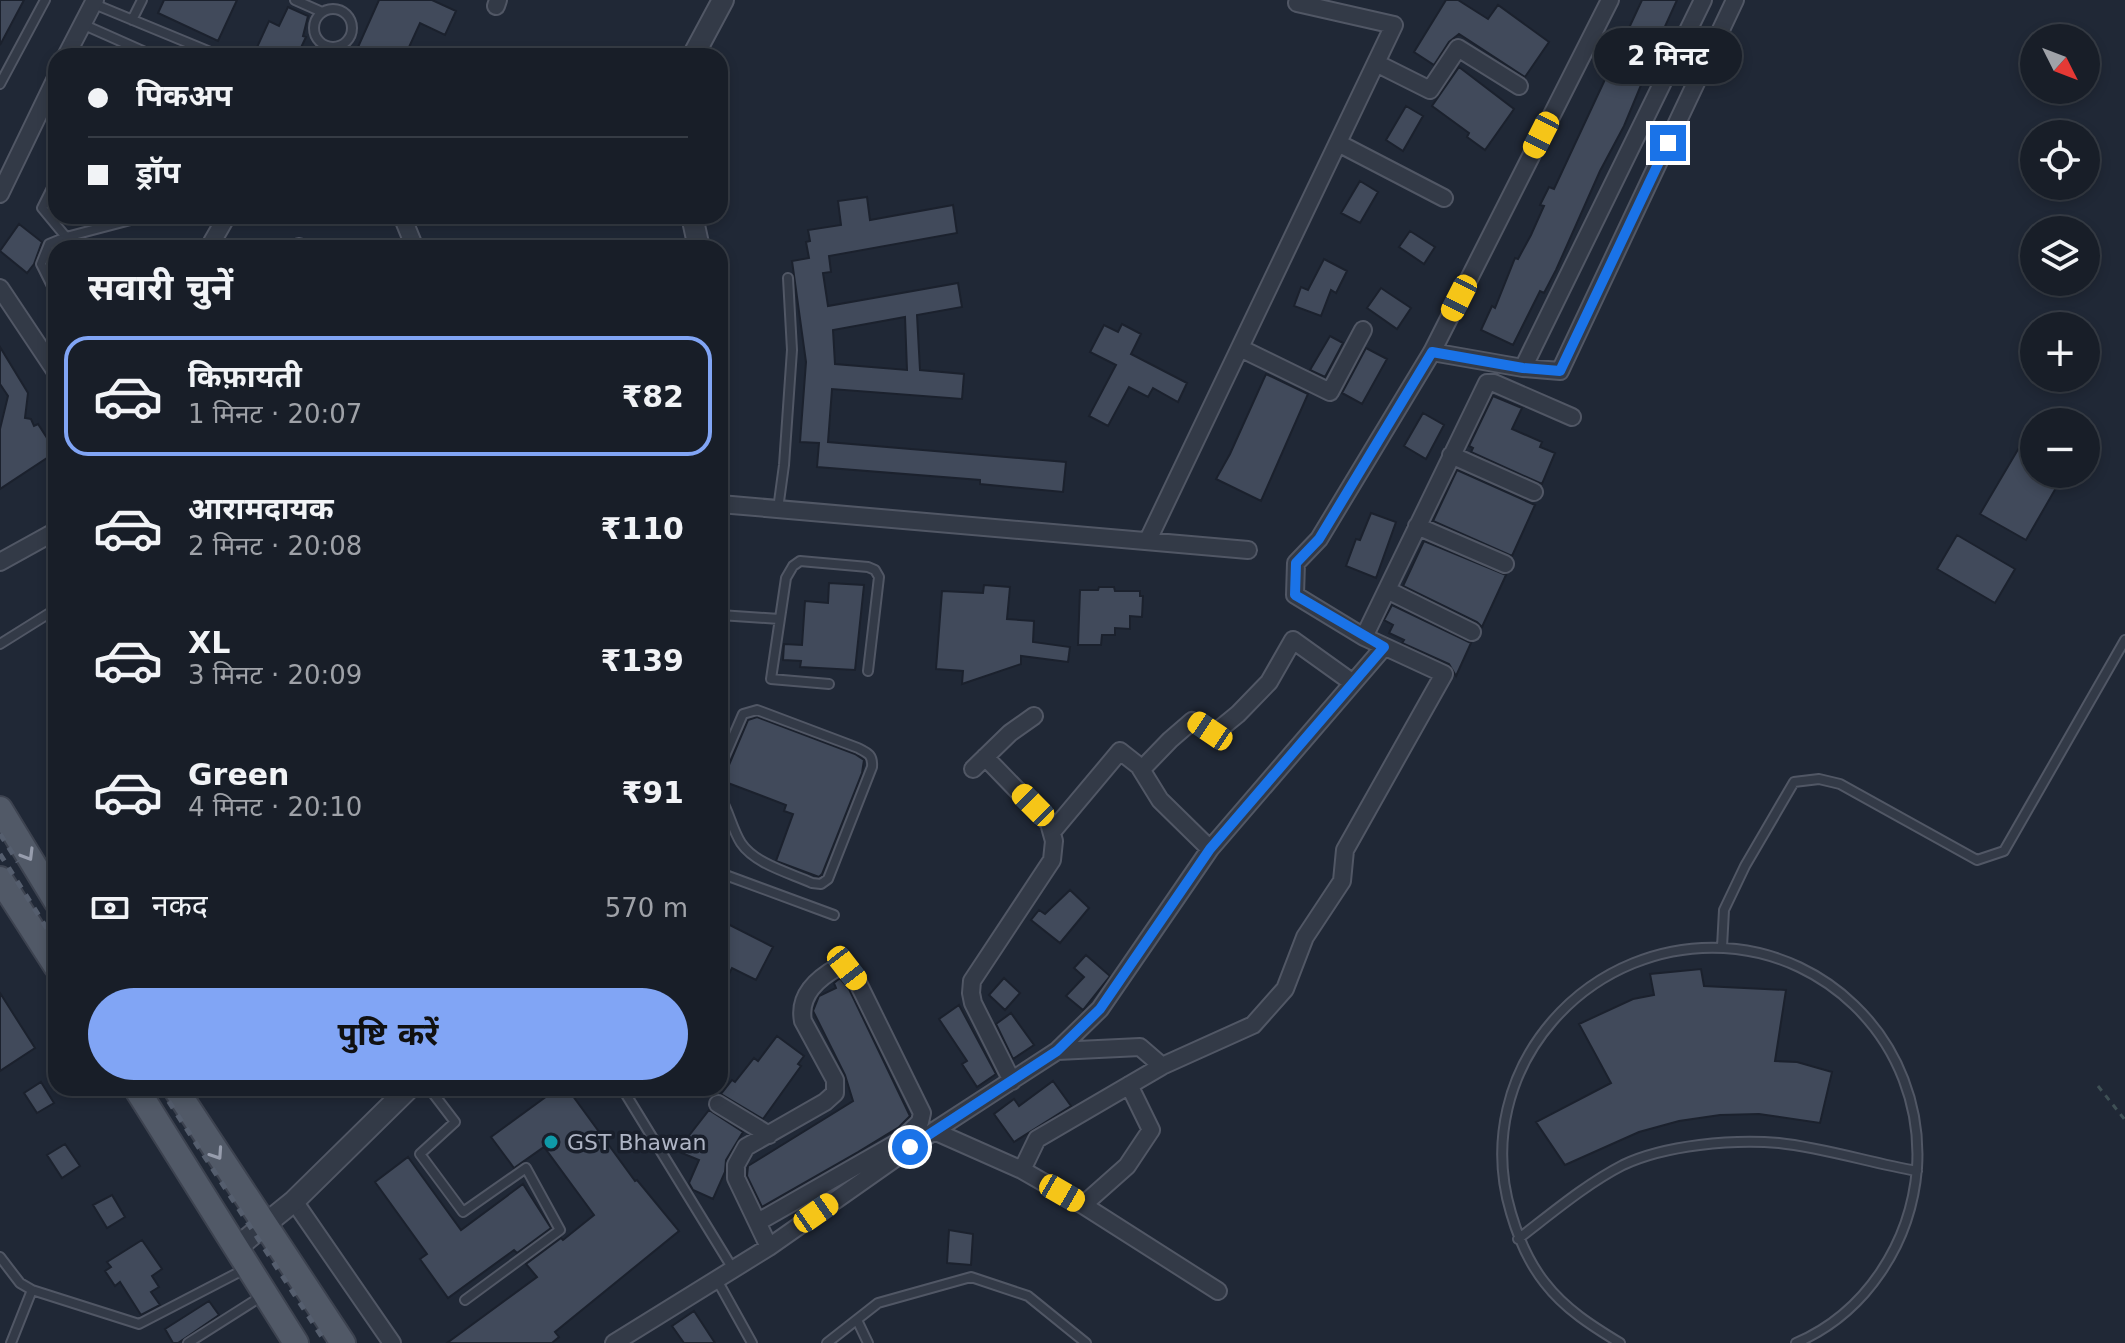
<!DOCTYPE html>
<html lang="hi">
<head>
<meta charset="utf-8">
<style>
	:root { --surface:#181e28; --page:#212730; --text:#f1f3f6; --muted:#9fa2a8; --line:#363c45; --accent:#81a5f5 }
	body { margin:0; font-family:"DejaVu Sans","Noto Sans Devanagari",sans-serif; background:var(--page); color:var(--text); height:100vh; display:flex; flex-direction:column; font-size:30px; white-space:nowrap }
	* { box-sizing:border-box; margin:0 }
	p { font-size:26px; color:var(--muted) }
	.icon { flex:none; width:44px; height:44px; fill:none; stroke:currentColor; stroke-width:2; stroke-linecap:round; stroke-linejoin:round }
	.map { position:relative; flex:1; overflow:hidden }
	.drawer { position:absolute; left:48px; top:240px; width:680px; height:856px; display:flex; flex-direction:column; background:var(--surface); border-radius:24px; box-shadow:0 4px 12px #0003,0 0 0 2px var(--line) }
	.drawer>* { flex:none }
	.guide { position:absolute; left:48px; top:48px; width:680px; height:176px; border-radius:24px; box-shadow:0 4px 12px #0003,0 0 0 2px var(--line); display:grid; align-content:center; height:176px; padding:0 40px; background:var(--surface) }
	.needle { width:52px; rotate:132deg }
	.fabs { position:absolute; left:2020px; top:24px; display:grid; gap:16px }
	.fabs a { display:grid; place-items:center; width:80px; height:80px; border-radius:50%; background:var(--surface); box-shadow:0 4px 12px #0003,0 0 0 2px var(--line); font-size:40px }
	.end { position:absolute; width:36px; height:36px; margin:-18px; border:10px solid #1a73e8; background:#fff; box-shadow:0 0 0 4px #fff }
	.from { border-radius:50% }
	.bubble { position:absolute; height:56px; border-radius:28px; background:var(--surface); box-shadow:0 4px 12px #0003,0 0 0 2px var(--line); font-size:26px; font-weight:700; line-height:56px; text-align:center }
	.car { position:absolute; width:24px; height:48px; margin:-24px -12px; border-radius:10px; box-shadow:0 0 6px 2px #0007; background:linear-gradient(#f5c518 24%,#345 0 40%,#f5c518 0 76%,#345 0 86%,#f5c518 0) }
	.guide b { display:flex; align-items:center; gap:28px; height:76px; font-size:30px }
	.guide b+b { border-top:2px solid var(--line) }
	.guide i { width:20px; height:20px; background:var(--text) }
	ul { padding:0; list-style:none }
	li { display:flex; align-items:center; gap:24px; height:120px; margin:0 16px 12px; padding:0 24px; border:4px solid transparent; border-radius:24px }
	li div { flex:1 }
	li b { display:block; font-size:30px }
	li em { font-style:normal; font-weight:700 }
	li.selected { border-color:var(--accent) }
	li>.icon { width:72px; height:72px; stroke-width:1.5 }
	h2 { padding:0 40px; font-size:36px; line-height:96px }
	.pay { display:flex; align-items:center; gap:20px; height:88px; padding:0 40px; font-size:30px }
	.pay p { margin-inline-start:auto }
	.button { display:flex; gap:16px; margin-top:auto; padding:16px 40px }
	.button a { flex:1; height:92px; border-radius:48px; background:var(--accent); color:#111; font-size:32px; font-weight:700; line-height:92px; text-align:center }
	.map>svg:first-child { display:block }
	.building { fill:#414a5b; stroke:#1b212d; stroke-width:2; fill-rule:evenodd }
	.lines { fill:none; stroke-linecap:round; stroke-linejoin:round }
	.service-casing { stroke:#515765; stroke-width:12 }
	.minor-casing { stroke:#515765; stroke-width:20 }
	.tertiary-casing { stroke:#515765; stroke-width:24 }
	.primary-casing { stroke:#3d4350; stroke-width:28 }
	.path { stroke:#3f5055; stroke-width:3; stroke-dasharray:6 6; stroke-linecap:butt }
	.service { stroke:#333a47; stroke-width:8 }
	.minor { stroke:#333a47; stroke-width:16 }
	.tertiary { stroke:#333a47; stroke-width:20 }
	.primary { stroke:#515967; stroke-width:24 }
	.rail { stroke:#555e6e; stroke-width:5; stroke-dasharray:8 8; stroke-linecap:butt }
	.oneway { stroke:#979dad }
	.route { stroke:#1a73e8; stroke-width:10 }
	.culture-dot { fill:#0f9aa8; stroke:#191f2b; stroke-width:3 }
	.labels { text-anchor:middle; stroke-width:7; stroke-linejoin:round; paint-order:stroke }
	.poi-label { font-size:22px; fill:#aeb4c4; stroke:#191f2b; text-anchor:start }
</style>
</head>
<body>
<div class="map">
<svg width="2125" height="1343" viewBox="0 0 2125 1343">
	<rect width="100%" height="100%" fill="#202836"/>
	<!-- building -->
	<path class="building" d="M0,0H24L0,45Z
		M164,0H237L218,41L158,13Z
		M379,0H432L456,11L445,35L420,23L405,56H354Z
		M1446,0H1458L1488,19L1498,5L1549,42L1525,77L1459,34L1449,42L1434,65L1414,52Z
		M1642,0H1677L1642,77L1644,78L1624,126L1600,171L1556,270L1544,293L1540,291L1513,345L1481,330L1492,306L1495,308L1515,258L1518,259L1531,235L1544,206L1540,205L1549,187L1554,189Z
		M288,7L308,16L303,36L306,37L297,56H253L269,21L279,26Z
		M1459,67L1514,109L1485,150L1467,137L1469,133L1432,106Z
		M1406,106L1423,116L1403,151L1386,140Z
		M1360,181L1378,192L1360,223L1341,213Z
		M867,197L870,220L953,205L957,233L829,256L831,272L823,273L828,306L958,283L962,307L917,315L920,370L964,374L962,399L832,389L828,442L1066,462L1063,492L980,484V480L817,467L819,443L800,442L806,362L792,261L809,258L806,242L810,241L808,230L841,225L838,201ZM905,317L907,370L835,364L833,330Z
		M19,224L42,242L34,264L27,273L0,251Z
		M1410,231L1435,247L1424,264L1399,247Z
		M1324,259L1347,271L1336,293L1331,290L1321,316L1294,306L1301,287L1308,290Z
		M1381,288L1411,308L1397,329L1367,308Z
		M1122,324L1141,334L1131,354L1187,383L1178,402L1153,388L1148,397L1129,387L1108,426L1089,416L1116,365L1090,352L1104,325L1118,332Z
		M1330,336L1343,343L1325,377L1310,370Z
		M0,347L28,393L25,418L31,419L34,426L38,424L56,452L0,489V429L8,396L0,384Z
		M1366,348L1387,359L1362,404L1342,393Z
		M1266,374L1308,394L1261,501L1216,479L1230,454Z
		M1493,396L1522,408L1512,429L1542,442L1540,447L1555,453L1542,484L1471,452L1473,448L1469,446Z
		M1423,413L1444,425L1426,459L1404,446Z
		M2020,446L2034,454V474H2064L2026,540L1980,514Z
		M1457,470L1535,505L1512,556L1433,521Z
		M1371,513L1396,522L1376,578L1346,566L1356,539L1360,540Z
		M1957,535L2015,569L1995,603L1937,569Z
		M1424,541L1506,575L1482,627L1477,622L1403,586Z
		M829,583L864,585L855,670L800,667L801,661L783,660L784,644L802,645L805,601L828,603Z
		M984,585L1010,587L1007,619L1034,621L1033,642L1070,647L1068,662L1021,656V664L962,684L963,671L936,669L942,591L983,593Z
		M1099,587H1114L1115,591H1140V596H1143L1142,617L1130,616V629L1115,628V635H1102L1101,645H1078L1080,590H1098Z
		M1392,605L1471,643L1456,676L1449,664L1402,643L1404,640L1389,633L1393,625L1384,620Z
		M757,717L855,754L864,760L862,773L822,874L819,877L776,861L793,814L784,811L786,805L720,780V774L729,765L748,720Z
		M1070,890L1089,908L1060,943L1031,920L1039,910L1045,914Z
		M720,920L773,947L756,980L732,968L720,992Z
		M1086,955L1110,976L1083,1010L1066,996L1084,977L1074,968Z
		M1701,969L1704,986L1786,990L1775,1061L1797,1062L1832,1072L1820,1123L1759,1114L1720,1115L1679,1121L1639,1132L1565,1165L1536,1122L1611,1083L1579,1024L1633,999L1654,995L1650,974Z
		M840,978L849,989L910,1116L899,1127L858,1152L762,1207L747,1176L748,1166L853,1101L845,1075L813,1011L819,996L836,988L834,983Z
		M1004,978L1020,993L1005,1010L989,995Z
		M0,993L35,1048L0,1071Z
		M959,1005L996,1074L977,1087L962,1064L967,1061L939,1019Z
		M1011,1013L1034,1045L1013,1059L996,1024Z
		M777,1036L804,1056L798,1064L801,1066L763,1119L721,1094L732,1080L735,1082L754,1058L758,1061Z
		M1053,1081L1071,1106L1014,1142L994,1114L1014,1099L1019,1106Z
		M41,1082L54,1103L37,1113L24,1093Z
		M558,1088H567L635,1181L637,1180L679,1231L555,1332L559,1337L552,1343H447L537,1277L526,1264L561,1238L563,1240L594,1215L544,1147L514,1168L491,1137Z
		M709,1110L743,1132L726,1160L725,1172L713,1199L693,1190L689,1183L699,1160L677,1151Z
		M65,1144L80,1166L62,1178L47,1155Z
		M408,1157L461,1230L523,1184L551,1228L517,1253L514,1250L448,1298L420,1259L427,1254L375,1182Z
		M112,1195L125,1217L107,1228L93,1205Z
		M949,1230L973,1234L971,1265L947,1263Z
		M142,1240L162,1269L152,1276L159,1287L151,1292L160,1305L141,1315L120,1282L115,1286L105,1271L111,1267L107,1262Z
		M209,1301L219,1315L178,1343H173L165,1329Z
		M694,1311L715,1343H684L672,1326Z"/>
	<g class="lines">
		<!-- service casing -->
		<g class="service-casing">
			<path id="service" d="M295,0L322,12
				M94,4L220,56
				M314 28a19 19 0 1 1 38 0a19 19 0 1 1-38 0Z
				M132,20L142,0
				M82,24L154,56
				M0,84L45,0
				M56,180L42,208L66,237
				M56,294L41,264L49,244L66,237L146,216
				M778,509L784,465L792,350L788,278
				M720,615L779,619
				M0,644L56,609
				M829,684L771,679L786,578L793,566L800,561L868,567L875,570L879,577L868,671
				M720,767L743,714L757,710L858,748C868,753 873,755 872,767L828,879L821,884L812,883C790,873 755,864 741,843C732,829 729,811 720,797
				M720,873L834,915
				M1722,947L1724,910L1745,866L1794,782L1819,779L1840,784L1977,860L2004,851L2125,640
				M429,1088L455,1122L420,1154L463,1212L526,1168L560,1230L465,1300
				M622,1088L733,1269
				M1518,1239C1552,1213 1586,1184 1623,1165C1665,1145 1733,1139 1779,1143C1825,1148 1871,1163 1917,1171
				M0,1257L20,1283L32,1290L139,1324L247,1268
				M717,1280L752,1343
				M857,1320L868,1343
				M11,1343L32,1290
				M188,1343L262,1296
				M827,1343L878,1303L971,1277L1028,1296L1086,1343
				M1620,1343C1592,1326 1565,1309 1545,1283C1529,1263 1518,1237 1511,1213C1468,1069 1590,933 1736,949C1780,954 1822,974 1854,1005C1898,1047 1921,1107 1917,1168C1911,1243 1866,1313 1796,1343"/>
		</g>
		<!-- minor casing -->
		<g class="minor-casing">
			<path id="minor" d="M496,6L498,0
				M66,56L95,0
				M1376,63L1430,90L1458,48L1519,86
				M1338,143L1444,198
				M0,194L56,78
				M402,216L415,248
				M218,248L212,242L227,216
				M298,248L299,247
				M0,288L56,372
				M1240,348L1330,392L1363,330
				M1432,352L1523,368L1560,371L1735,0
				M1523,368L1703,0
				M1451,455L1534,492
				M720,504L1248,550
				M1417,526L1505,564
				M1148,540L1394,25L1297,3
				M0,562L56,531
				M1387,590L1472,632
				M1364,637L1487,383H1494L1572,417
				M985,757L1049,823L1054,841L1052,860L972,981L971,993L973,1003L1012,1081
				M973,769L1010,733L1034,716
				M1142,769L1170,740L1192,721L1216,732L1238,714L1269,682L1293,640L1353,683
				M1052,832L1120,751L1139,766L1160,800L1210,849
				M1057,1051L1140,1047L1162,1066
				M718,1104L769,1135
				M934,1131L1022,1170L1083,1205L1218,1291
				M1022,1170L1037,1139L1162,1066L1253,1025L1285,989L1305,937L1342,881L1345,850L1444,674L1364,637L1295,595L1296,563L1319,539L1432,352L1610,0
				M294,1201L392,1343
				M1083,1205L1127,1166L1151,1130L1129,1085
				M758,1222L900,1141L920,1122L922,1113L858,983L847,968L838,967C818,978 798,995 803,1021L835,1080V1093L825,1102L746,1147L736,1165V1178L769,1247
				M614,1343L769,1247L934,1131L1057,1051L1100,1009L1210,849L1384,647"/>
		</g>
		<!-- tertiary casing -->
		<g class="tertiary-casing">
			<path id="tertiary" d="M693,56L723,0
				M692,216L699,248
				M236,1248L294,1201L409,1088"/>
		</g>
		<!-- primary casing -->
		<g class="primary-casing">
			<path id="primary" d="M0,809L56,901
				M0,879L56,966
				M136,1088L296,1343
				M175,1088L343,1343"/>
		</g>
		<!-- path -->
		<path class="path" d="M2098,1086L2125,1120"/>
		<!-- service -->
		<use href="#service" class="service"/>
		<!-- minor -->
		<use href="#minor" class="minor"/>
		<!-- tertiary -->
		<use href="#tertiary" class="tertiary"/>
		<!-- primary -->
		<use href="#primary" class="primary"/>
		<!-- rail -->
		<path class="rail" d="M0,834L18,862
			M0,854L56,943
			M160,1088L326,1343"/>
	</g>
	<!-- one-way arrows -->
	<defs><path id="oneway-chevron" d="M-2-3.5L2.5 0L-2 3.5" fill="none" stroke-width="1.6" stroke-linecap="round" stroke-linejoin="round" transform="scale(2)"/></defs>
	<g class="oneway">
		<use href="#oneway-chevron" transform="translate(28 855) rotate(59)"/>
		<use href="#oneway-chevron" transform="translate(217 1154) rotate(56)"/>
	</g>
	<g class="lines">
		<!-- route -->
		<path class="route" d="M910,1147L1057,1051L1100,1009L1210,849L1384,647L1295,595L1296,563L1319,539L1432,352L1523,368L1560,371L1668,143"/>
	</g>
	<!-- markers -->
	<circle class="culture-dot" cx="551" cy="1142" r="8"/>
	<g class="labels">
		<!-- poi labels -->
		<g class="poi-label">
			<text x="567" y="1150">GST Bhawan</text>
		</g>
	</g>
</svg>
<div class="fabs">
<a><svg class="needle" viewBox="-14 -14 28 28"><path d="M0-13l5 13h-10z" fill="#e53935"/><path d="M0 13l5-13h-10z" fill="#9fa2a8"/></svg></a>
<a><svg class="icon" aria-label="locate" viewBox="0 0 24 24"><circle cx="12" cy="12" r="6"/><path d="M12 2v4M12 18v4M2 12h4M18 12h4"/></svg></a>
<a><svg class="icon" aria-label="layers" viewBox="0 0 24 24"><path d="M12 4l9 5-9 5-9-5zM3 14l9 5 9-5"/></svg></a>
<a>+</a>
<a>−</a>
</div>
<i class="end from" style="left:910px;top:1147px"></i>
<i class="end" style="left:1668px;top:143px"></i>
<div class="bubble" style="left:1594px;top:28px;width:148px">2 मिनट</div>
<i class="car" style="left:1541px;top:135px;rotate:207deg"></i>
<i class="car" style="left:1459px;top:298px;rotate:207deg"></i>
<i class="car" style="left:1210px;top:731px;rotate:304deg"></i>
<i class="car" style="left:1033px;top:805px;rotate:315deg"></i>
<i class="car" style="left:847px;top:968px;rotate:142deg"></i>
<i class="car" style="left:1062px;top:1193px;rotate:120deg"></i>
<i class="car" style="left:816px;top:1213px;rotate:55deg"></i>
<div class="guide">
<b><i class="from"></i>पिकअप</b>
<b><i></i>ड्रॉप</b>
</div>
<section class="drawer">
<h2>सवारी चुनें</h2>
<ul>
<li class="selected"><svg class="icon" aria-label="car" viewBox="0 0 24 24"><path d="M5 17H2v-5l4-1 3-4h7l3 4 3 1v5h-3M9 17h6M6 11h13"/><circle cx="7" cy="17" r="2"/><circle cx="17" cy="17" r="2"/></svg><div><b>किफ़ायती</b><p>1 मिनट · 20:07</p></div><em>₹82</em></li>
<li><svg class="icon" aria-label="car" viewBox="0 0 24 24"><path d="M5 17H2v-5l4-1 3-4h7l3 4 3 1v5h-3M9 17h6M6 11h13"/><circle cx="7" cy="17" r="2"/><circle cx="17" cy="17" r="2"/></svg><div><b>आरामदायक</b><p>2 मिनट · 20:08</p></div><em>₹110</em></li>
<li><svg class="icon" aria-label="car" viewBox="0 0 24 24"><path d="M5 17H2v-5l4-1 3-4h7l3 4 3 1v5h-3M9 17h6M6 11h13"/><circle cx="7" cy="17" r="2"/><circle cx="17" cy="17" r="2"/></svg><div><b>XL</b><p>3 मिनट · 20:09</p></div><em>₹139</em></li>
<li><svg class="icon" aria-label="car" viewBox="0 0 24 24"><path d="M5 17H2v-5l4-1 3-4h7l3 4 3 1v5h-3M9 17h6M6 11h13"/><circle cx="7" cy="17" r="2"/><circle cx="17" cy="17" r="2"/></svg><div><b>Green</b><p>4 मिनट · 20:10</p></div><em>₹91</em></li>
</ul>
<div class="pay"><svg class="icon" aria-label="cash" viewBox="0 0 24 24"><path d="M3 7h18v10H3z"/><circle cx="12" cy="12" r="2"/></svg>नकद<p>570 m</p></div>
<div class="button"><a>पुष्टि करें</a></div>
</section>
</div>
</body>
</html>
